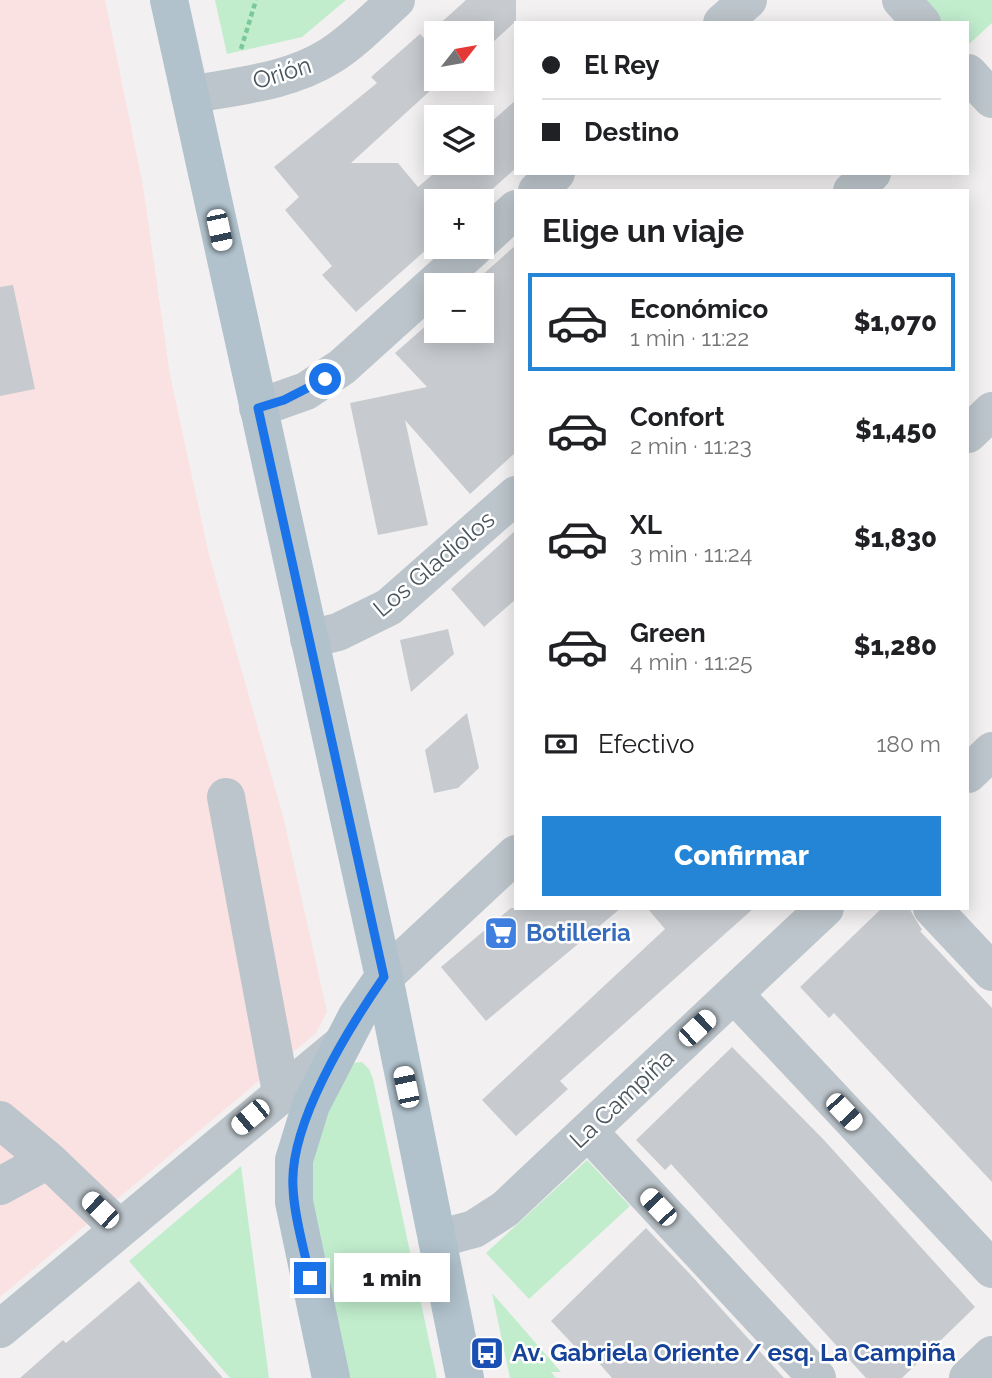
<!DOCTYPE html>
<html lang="es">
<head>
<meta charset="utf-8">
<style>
	:root { --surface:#fff; --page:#f6f6f6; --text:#202124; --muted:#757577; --line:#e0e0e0; --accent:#2485d7 }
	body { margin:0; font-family:Raleway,sans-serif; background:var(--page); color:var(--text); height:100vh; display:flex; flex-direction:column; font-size:26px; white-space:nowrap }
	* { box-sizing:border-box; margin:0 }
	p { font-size:23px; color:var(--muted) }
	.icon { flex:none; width:38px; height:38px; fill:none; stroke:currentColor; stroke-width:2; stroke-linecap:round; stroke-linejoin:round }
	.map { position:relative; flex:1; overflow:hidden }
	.side { position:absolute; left:514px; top:189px; width:455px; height:721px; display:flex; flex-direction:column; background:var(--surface); border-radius:0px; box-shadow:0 4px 18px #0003 }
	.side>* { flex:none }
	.guide { position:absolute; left:514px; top:21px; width:455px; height:154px; border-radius:0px; box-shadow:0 4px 18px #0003; display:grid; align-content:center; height:154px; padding:0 28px; background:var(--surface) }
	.needle { width:46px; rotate:59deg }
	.controls { position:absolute; left:424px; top:21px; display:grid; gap:14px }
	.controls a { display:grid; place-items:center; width:70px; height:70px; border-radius:0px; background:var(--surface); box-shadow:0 4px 18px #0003; font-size:35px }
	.end { position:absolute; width:32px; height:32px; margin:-16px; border:9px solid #1a73e8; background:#fff; box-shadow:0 0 0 4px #fff }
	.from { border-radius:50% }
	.bubble { position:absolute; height:49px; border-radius:0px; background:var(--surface); box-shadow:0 4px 18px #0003; font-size:23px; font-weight:800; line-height:49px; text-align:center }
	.car { position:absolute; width:21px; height:42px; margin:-21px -10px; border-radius:9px; box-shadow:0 0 5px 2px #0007; background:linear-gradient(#fff 24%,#345 0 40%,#fff 0 76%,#345 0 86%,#fff 0) }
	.guide b { display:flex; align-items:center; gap:24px; height:66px; font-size:26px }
	.guide b+b { border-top:2px solid var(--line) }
	.guide i { width:18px; height:18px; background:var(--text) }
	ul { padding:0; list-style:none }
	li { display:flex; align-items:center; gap:21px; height:98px; margin:0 14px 10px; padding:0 14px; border:4px solid transparent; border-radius:0px }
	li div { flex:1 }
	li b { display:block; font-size:26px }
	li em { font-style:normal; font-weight:800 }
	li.selected { border-color:var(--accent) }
	li>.icon { width:63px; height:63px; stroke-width:1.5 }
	h2 { padding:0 28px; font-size:32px; line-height:84px }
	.pay { display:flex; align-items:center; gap:18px; height:77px; padding:0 28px; font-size:26px }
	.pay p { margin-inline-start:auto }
	.cta { display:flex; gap:14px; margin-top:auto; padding:14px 28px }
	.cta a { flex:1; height:80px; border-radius:0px; background:var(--accent); color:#fff; font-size:28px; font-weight:800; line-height:80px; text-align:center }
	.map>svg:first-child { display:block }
	.medical { fill:#fae2e2 }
	.green { fill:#c1edcd }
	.building { fill:#c7cbcf }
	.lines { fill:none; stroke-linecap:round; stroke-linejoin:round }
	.path { stroke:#7bc99a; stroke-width:4.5; stroke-dasharray:5 3.5; stroke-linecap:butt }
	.minor { stroke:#bcc5cb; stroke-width:38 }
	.major { stroke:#b1c2cd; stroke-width:38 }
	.route { stroke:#1a73e8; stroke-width:9 }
	.labels { text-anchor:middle; stroke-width:5; stroke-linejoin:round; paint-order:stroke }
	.street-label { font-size:24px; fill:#49555c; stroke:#fff }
	.shop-label { font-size:24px; font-weight:bold; fill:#366cbe; stroke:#fff; text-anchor:start }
	.transit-label { font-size:24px; font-weight:bold; fill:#164399; stroke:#fff; text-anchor:start }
</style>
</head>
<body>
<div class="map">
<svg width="992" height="1378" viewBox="0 0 992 1378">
	<rect width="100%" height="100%" fill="#f2f0f0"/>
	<!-- medical -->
	<path class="medical" d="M0,0H105L143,186L170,375L209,555L284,820L327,1012L316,1033L0,1297Z"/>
	<!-- green -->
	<path class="green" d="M215,0H346L302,37L227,54Z
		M911,0H992V23L968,45V23H932Z
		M362,1062L369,1069L373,1079L437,1378H347L312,1207L309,1173L326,1113L354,1063Z
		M587,1160L630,1206L529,1299L486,1253Z
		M241,1166L269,1378H230L129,1261Z
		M492,1293L561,1372H551L556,1378H510Z"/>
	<!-- building -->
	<path class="building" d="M466,0H516V21L481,53V33H436V79H443L351,163H398L418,187L446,163H481V131L516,100V168L479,201H436V241L356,312L322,275L332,266L285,210L299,197L274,167L377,83L371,77L420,34L424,38Z
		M516,245V452L470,494L405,420L428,525L378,535L350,403L427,387L395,353L436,317V331H481V285H471Z
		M13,285L35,389L0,396V287Z
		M516,530V599L484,627L451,589Z
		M448,629L454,654L411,692L400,640Z
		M467,713L479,768L458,788L434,793L425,750Z
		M511,908H621L486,1021L441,967Z
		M647,908H754L560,1081L568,1089L516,1136L482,1100L665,929Z
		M882,908H909L922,930L920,931L992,1008V1182L834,1013L829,1018L800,987Z
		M732,1047L824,1140L975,1307L902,1378H866L671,1164L665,1170L636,1140Z
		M646,1228L689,1273L784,1378H612L585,1347L580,1352L551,1321Z
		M139,1281L223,1378H20L63,1340L66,1343Z"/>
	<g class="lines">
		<!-- path -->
		<path class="path" d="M241,49L256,0"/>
		<!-- minor -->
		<path class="minor" d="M901,0L922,23
			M722,23L748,0
			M968,73L992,99
			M190,95C236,86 289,82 330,56C354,41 375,19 396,0
			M537,191L556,173
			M852,191L872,173
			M481,241L516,209
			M258,408L306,391L342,367L475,247
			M968,434L992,411
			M309,639L338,632L389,607L516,495
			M968,774L992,751
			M226,797L281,1092
			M932,908L992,972
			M384,977L516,854
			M734,994L992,1269
			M0,1120L48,1160L119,1228
			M588,1131L817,1378
			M0,1186L48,1160
			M437,1239L474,1229L505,1209L825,908
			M0,1329L343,1043
			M968,1378L992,1355"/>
		<!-- major -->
		<path class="major" d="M169,0L384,977L465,1378
			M331,1378L294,1202V1160L311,1105L357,1016L384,977"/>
	</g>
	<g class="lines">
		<!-- route -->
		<path class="route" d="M310,1278C304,1248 294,1217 293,1187C289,1124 348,1029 384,977L258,408L284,400L325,379"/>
	</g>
	<!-- icons -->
	<defs>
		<g id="supermarket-square" transform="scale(1.75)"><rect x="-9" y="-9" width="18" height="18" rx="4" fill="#3f7fe0" stroke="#fff"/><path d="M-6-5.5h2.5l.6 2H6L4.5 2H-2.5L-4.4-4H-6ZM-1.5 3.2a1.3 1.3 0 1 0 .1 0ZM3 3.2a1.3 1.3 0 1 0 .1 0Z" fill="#fff"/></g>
		<g id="bus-square" transform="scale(1.75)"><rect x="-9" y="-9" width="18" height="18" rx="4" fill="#1a4fb4" stroke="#fff"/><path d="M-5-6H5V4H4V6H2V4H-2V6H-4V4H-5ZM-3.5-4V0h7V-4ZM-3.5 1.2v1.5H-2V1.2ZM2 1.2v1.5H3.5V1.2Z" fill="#fff"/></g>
	</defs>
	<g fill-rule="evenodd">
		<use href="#supermarket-square" x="501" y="933"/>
		<use href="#bus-square" x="487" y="1353"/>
	</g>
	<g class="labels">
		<!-- street labels -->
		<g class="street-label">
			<text transform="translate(282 73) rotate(-17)" y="8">Orión</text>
			<text transform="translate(434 564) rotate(-40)" y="8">Los Gladiolos</text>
			<text transform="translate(622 1099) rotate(-43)" y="8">La Campiña</text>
		</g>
		<!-- shop labels -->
		<g class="shop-label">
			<text x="526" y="941">Botilleria</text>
		</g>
		<!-- transit labels -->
		<g class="transit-label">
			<text x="512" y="1361">Av. Gabriela Oriente / esq. La Campiña</text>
		</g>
	</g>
</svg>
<div class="controls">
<a><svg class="needle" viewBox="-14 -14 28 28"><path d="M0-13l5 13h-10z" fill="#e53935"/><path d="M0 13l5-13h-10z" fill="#757577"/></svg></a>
<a><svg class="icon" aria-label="layers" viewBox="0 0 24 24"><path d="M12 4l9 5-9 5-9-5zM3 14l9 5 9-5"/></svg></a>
<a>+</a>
<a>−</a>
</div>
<i class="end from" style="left:325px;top:379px"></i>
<i class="end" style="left:310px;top:1278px"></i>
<div class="bubble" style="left:334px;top:1253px;width:116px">1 min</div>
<i class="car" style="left:219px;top:230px;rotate:168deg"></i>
<i class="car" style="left:697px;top:1028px;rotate:47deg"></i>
<i class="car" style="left:406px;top:1087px;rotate:348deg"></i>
<i class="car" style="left:844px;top:1112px;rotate:137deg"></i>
<i class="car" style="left:250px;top:1117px;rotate:230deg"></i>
<i class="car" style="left:658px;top:1207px;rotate:317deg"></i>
<i class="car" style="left:100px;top:1210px;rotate:314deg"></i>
<div class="guide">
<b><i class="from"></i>El Rey</b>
<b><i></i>Destino</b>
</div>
<section class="side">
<h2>Elige un viaje</h2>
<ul>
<li class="selected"><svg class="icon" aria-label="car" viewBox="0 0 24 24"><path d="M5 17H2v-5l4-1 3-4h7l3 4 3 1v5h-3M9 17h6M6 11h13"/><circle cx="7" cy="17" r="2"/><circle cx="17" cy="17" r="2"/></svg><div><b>Económico</b><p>1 min · 11:22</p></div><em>$1,070</em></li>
<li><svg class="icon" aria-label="car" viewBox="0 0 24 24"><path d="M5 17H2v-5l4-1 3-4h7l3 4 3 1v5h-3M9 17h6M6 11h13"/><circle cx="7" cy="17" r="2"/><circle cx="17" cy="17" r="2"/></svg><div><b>Confort</b><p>2 min · 11:23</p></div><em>$1,450</em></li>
<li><svg class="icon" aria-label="car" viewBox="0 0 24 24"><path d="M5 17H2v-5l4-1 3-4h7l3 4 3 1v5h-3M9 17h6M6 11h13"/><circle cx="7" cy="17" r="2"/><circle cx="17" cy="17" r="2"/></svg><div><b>XL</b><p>3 min · 11:24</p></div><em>$1,830</em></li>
<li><svg class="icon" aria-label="car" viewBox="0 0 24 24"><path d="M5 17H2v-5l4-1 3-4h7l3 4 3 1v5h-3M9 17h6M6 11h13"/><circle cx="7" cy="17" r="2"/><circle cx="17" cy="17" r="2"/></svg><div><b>Green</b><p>4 min · 11:25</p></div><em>$1,280</em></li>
</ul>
<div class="pay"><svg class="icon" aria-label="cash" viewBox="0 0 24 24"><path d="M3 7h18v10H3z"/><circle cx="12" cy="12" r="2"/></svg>Efectivo<p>180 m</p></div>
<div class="cta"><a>Confirmar</a></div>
</section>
</div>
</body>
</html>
